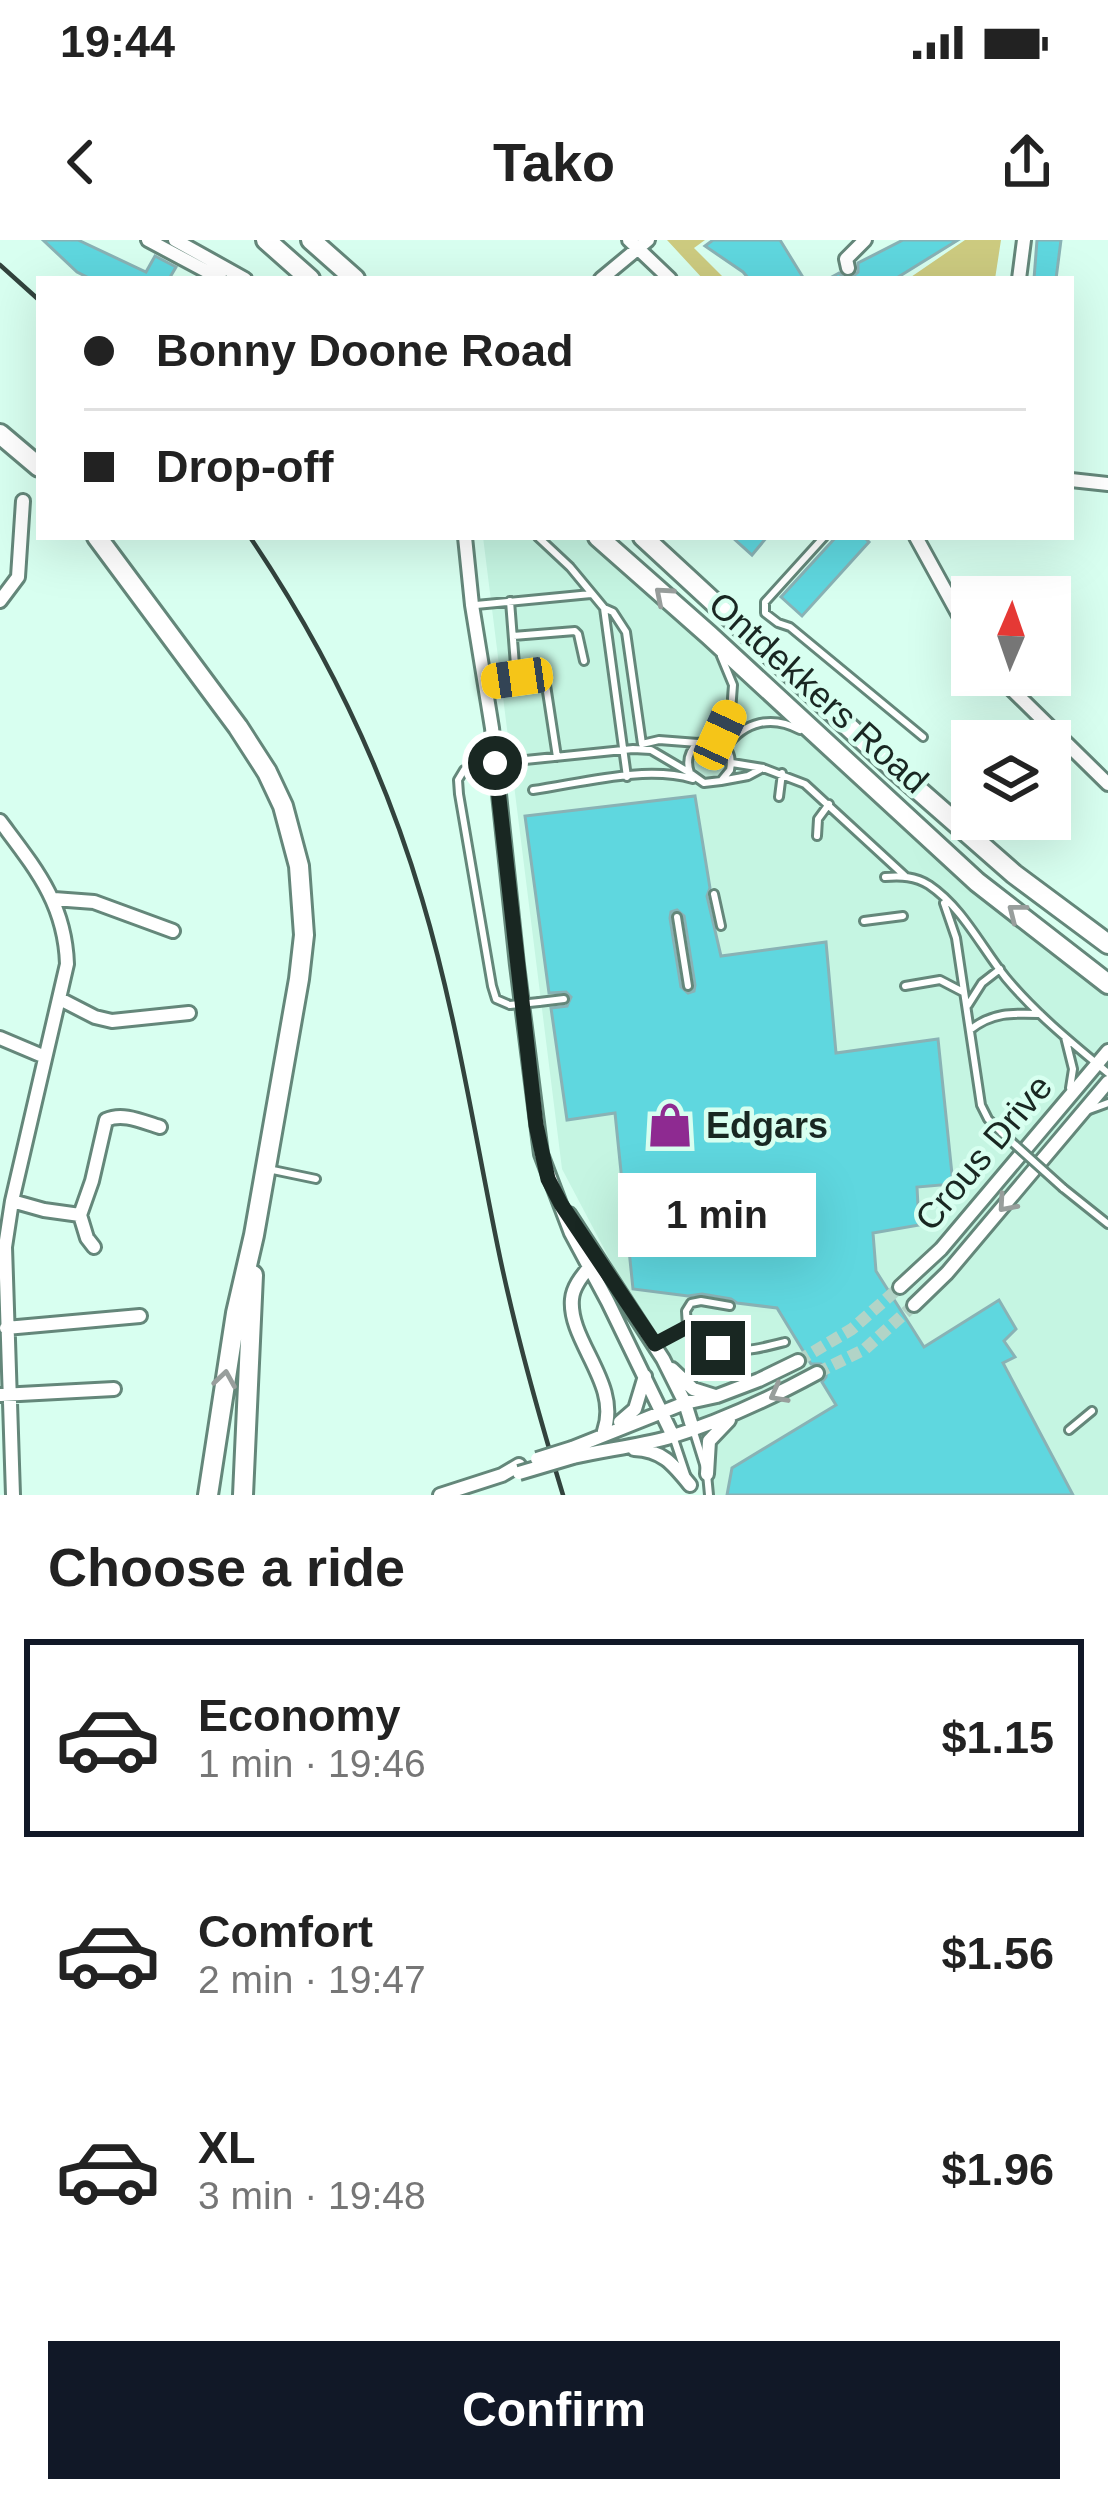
<!DOCTYPE html>
<html lang="en">
<head>
<meta charset="utf-8">
<style>
	:root { --surface:#fff; --page:#f2f2f2; --text:#222; --muted:#767676; --line:#e0e0e0; --accent:#111827 }
	body { margin:0; font-family:Helvetica,sans-serif; background:var(--page); color:var(--text); height:100vh; display:flex; flex-direction:column; font-size:45px; white-space:nowrap }
	* { box-sizing:border-box; margin:0 }
	p { font-size:39px; color:var(--muted) }
	.icon { flex:none; width:66px; height:66px; fill:none; stroke:currentColor; stroke-width:2; stroke-linecap:round; stroke-linejoin:round }
	.map { position:relative; height:1255px; overflow:hidden }
	.sheet { display:flex; flex-direction:column; background:var(--surface); flex:1 }
	.sheet>* { flex:none }
	.hud { position:absolute; left:36px; top:36px; width:1038px; height:264px; border-radius:0px; box-shadow:0 12px 48px #0002; display:grid; align-content:center; height:264px; padding:0 48px; background:var(--surface) }
	.needle { width:78px; rotate:2deg }
	.fabs { position:absolute; left:951px; top:336px; display:grid; gap:24px }
	.fabs a { display:grid; place-items:center; width:120px; height:120px; border-radius:0px; background:var(--surface); box-shadow:0 12px 48px #0002; font-size:60px }
	.end { position:absolute; width:54px; height:54px; margin:-27px; border:15px solid #192722; background:#fff; box-shadow:0 0 0 6px #fff }
	.from { border-radius:50% }
	.bubble { position:absolute; height:84px; border-radius:0px; background:var(--surface); box-shadow:0 12px 48px #0002; font-size:39px; font-weight:700; line-height:84px; text-align:center }
	.car { position:absolute; width:36px; height:72px; margin:-36px -18px; border-radius:15px; box-shadow:0 0 9px 3px #0007; background:linear-gradient(#f5c518 24%,#345 0 40%,#f5c518 0 76%,#345 0 86%,#f5c518 0) }
	.hud b { display:flex; align-items:center; gap:42px; height:114px; font-size:45px }
	.hud b+b { border-top:3px solid var(--line) }
	.hud i { width:30px; height:30px; background:var(--text) }
	ul { padding:0; list-style:none }
	li { display:flex; align-items:center; gap:36px; height:198px; margin:0 24px 18px; padding:0 24px; border:6px solid transparent; border-radius:0px }
	li div { flex:1 }
	li b { display:block; font-size:45px }
	li em { font-style:normal; font-weight:700 }
	li.active { border-color:var(--accent) }
	li>.icon { width:108px; height:108px; stroke-width:1.5 }
	h2 { padding:0 48px; font-size:54px; line-height:144px }
	.action { display:flex; gap:24px; margin-top:auto; padding:24px 48px }
	.action a { flex:1; height:138px; border-radius:0px; background:var(--accent); color:#fff; font-size:48px; font-weight:700; line-height:138px; text-align:center }
	.status { display:flex; justify-content:space-between; align-items:center; height:84px; padding:0 60px; background:var(--surface); direction:ltr }
	.status svg { height:33px; fill:currentColor }
	header { display:flex; justify-content:space-between; align-items:center; height:156px; padding:0 48px; background:var(--surface); font-size:54px; font-weight:700 }
	.map>svg:first-child { display:block }
	.built { fill:#c5f5e2 }
	.green { fill:#cdcb80 }
	.building { fill:#5fd7df; stroke:#89b2b5; stroke-width:3; fill-rule:evenodd }
	.lines { fill:none; stroke-linecap:round; stroke-linejoin:round }
	.street-tunnel { stroke:#b2d4c7; stroke-width:12; stroke-dasharray:12 6; stroke-linecap:butt }
	.lane-casing { stroke:#64877a; stroke-width:12 }
	.street-casing { stroke:#64877a; stroke-width:18 }
	.primary-casing { stroke:#64877a; stroke-width:24 }
	.lane { stroke:#fff; stroke-width:6 }
	.street { stroke:#fff; stroke-width:12 }
	.primary { stroke:#fff; stroke-width:18 }
	.rail { stroke:#32433d; stroke-width:4.5 }
	.lane-bridge-casing { stroke:#64877a; stroke-width:12; stroke-linecap:butt }
	.street-bridge-casing { stroke:#64877a; stroke-width:18; stroke-linecap:butt }
	.lane-bridge { stroke:#fff; stroke-width:6 }
	.street-bridge { stroke:#fff; stroke-width:12 }
	.oneway { stroke:#989e9c }
	.route { stroke:#192722; stroke-width:15 }
	.labels { text-anchor:middle; stroke-width:9; stroke-linejoin:round; paint-order:stroke }
	.street-label { font-size:36px; fill:#192722; stroke:#d8fff0 }
	.poi-label { font-size:36px; font-weight:bold; fill:#192722; stroke:#d8fff0; text-anchor:start }
</style>
</head>
<body>
<div class="status"><b>19:44</b><svg viewBox="0 0 49 12"><path d="M0 12V9h3v3zM5 12V6h3v6zM10 12V3h3v9zM15 12V0h3v12zM26 1h20v11H26zM47 4h2v5h-2z"/></svg></div>
<header><svg class="icon" aria-label="back" viewBox="0 0 24 24"><path d="M15 5l-7 7 7 7"/></svg>Tako<svg class="icon" aria-label="share" viewBox="0 0 24 24"><path d="M12 15V3M7 8l5-5 5 5M5 13v7h14v-7"/></svg></header>
<div class="map">
<svg width="1108" height="1255" viewBox="0 0 1108 1255">
	<rect width="100%" height="100%" fill="#d8fff0"/>
	<!-- built -->
	<path class="built" d="M483,297H583L1108,749V1255H714L681,1177L685,1162L562,929Z"/>
	<!-- green -->
	<path class="green" d="M667,0H705L694,8L725,39H703Z
		M965,0H1001L995,39H908Z"/>
	<!-- building -->
	<path class="building" d="M43,0H78L146,32L155,16L176,27L169,39H91L77,32Z
		M713,0H780L804,39H749L743,32L705,6Z
		M903,0H958L895,39H828L839,33L844,38H851L858,32V23Z
		M1037,0H1061L1056,39H1034Z
		M732,297H767L752,315Z
		M836,297H864L869,302L802,376L781,357Z
		M695,556L710,648L707,656L721,716L826,702L836,813L938,799L953,944L917,947L919,985L873,993L876,1031L924,1107L999,1060L1016,1089L1004,1101L1015,1117L1003,1123L1073,1255H727L732,1228L836,1165L822,1142L826,1137L827,1129L821,1124H811L777,1068L737,1063L731,1059L702,1054L688,1056L633,1049L615,873L567,880L551,768L567,766L571,757L566,752L549,753L525,576ZM677,670L684,676L695,745L694,751L688,753L681,747L670,678L671,672Z"/>
	<g class="lines">
		<!-- street-tunnel -->
		<path class="street-tunnel" d="M798,1121L852,1089L900,1047
			M817,1133L865,1109L914,1065"/>
		<!-- lane casing -->
		<g class="lane-casing">
			<path id="lane" d="M538,297L570,327L604,368L627,537
				M824,297L765,362V373L778,383L790,387L923,497
				M510,361L516,438
				M476,365L591,354
				M604,368L613,372L626,392L642,504
				M513,396L575,391L578,394L584,421
				M487,442L526,438L546,445L557,517
				M714,500C728,505 733,516 730,530L721,541L704,543L690,533C686,521 688,512 698,503L714,500L731,472L733,445L721,416
				M642,504L659,500L698,503
				M726,507C745,481 772,475 800,490
				M732,523L763,528L805,544L905,636
				M721,541L748,536L763,528
				M533,550C582,543 645,525 693,539
				M779,557L782,533
				M817,596L818,579L829,564
				M885,637C901,636 915,636 929,645C963,668 981,707 1006,738C1036,774 1073,804 1108,833
				M714,654L721,686
				M944,663L956,698L981,865L988,879L1002,893
				M677,677L688,746
				M864,681L903,676
				M905,746L940,740L963,752
				M539,762L564,759
				M510,765L496,759L492,746L459,554L458,540L464,530L486,524L633,509L651,510L690,533
				M968,765L982,743L1000,729
				M970,790C992,772 1013,773 1040,774
				M1065,797L1073,829L1070,848
				M1089,870L1108,863
				M268,929L316,939
				M1063,948L1108,984
				M687,1087L686,1071L691,1063L701,1061L730,1066
				M654,1104L687,1087C723,1118 741,1113 785,1102
				M693,1189L707,1234L709,1255
				M1069,1190L1092,1171
				M673,1196L686,1235"/>
		</g>
		<!-- street casing -->
		<g class="street-casing">
			<path id="street" d="M148,0L221,39
				M175,0L245,39
				M629,0L670,39
				M848,28L846,19L865,0
				M601,39L648,0
				M1019,39L1024,0
				M1071,240L1108,244
				M465,297L472,365L492,488L517,725L541,914L571,993L608,1062L673,1196
				M916,297L972,399
				M0,361L18,337L23,261
				M997,435L1108,544
				M0,581C35,628 65,663 67,724L12,961L5,1007L13,1255
				M54,659L94,662L173,691
				M60,759L95,777L112,781L189,773
				M0,798L45,817
				M12,961L44,970L80,975L92,941L106,880C123,872 143,882 160,887
				M569,974L663,1119L685,1163L693,1189
				M80,975L87,998L94,1007
				M591,1025C583,1035 573,1046 572,1059C568,1101 621,1144 604,1191
				M900,1047L941,1009L1108,811
				M914,1065L947,1033L1108,842
				M6,1088L140,1076
				M672,1129L693,1149L715,1156
				M1,1155L114,1149
				M620,1182L635,1169L645,1136
				M572,1208L685,1163L717,1156L759,1140L798,1121
				M634,1209C662,1210 673,1224 690,1245
				M573,1217C604,1210 637,1206 667,1198C720,1182 769,1159 817,1133
				M707,1234L709,1201L729,1180
				M440,1255L502,1235L519,1225"/>
		</g>
		<!-- primary casing -->
		<g class="primary-casing">
			<path id="primary" d="M266,0L310,39
				M311,0L355,39
				M0,194L39,227
				M97,297L238,487L267,532L283,566L299,626L304,695L299,739L254,995L236,1073L208,1255
				M598,297L709,395L977,642L1108,744
				M643,297L892,527L1014,634L1108,704
				M243,1255L253,1035"/>
		</g>
		<!-- lane -->
		<use href="#lane" class="lane"/>
		<!-- street -->
		<use href="#street" class="street"/>
		<!-- primary -->
		<use href="#primary" class="primary"/>
		<!-- rail -->
		<path class="rail" d="M0,25L39,60
			M250,297C325,408 384,530 422,659C456,773 474,891 498,1008C515,1091 538,1173 563,1255"/>
		<!-- lane-bridge casing -->
		<g class="lane-bridge-casing">
			<path id="lane-bridge" d="M510,765L539,762
				M1002,893L1063,948"/>
		</g>
		<!-- street-bridge casing -->
		<g class="street-bridge-casing">
			<path id="street-bridge" d="M537,1219L572,1208
				M519,1233L573,1217"/>
		</g>
		<!-- lane-bridge -->
		<use href="#lane-bridge" class="lane-bridge"/>
		<!-- street-bridge -->
		<use href="#street-bridge" class="street-bridge"/>
	</g>
	<!-- one-way arrows -->
	<defs><path id="oneway-chevron" d="M-2-3.5L2.5 0L-2 3.5" fill="none" stroke-width="1.6" stroke-linecap="round" stroke-linejoin="round" transform="scale(3)"/></defs>
	<g class="oneway">
		<use href="#oneway-chevron" transform="translate(663 355) rotate(-139)"/>
		<use href="#oneway-chevron" transform="translate(1016 672) rotate(-142)"/>
		<use href="#oneway-chevron" transform="translate(1006 964) rotate(131)"/>
		<use href="#oneway-chevron" transform="translate(225 1139) rotate(-81)"/>
		<use href="#oneway-chevron" transform="translate(778 1154) rotate(152)"/>
	</g>
	<g class="lines">
		<!-- route -->
		<path class="route" d="M495,523L536,885L548,939L561,964L655,1104L687,1087L702,1100L718,1108"/>
	</g>
	<!-- icons -->
	<defs>
		<g id="shop-bare" transform="scale(3.6)"><path d="M-5-2.5h2.3a2.7 3.5 0 0 1 5.4 0H5L5.5 6h-11ZM-1.5-2.5h3a1.5 2.3 0 0 0-3 0Z" fill="#8e2a91" stroke="#d8fff0" stroke-width="2.5" paint-order="stroke"/></g>
	</defs>
	<g fill-rule="evenodd">
		<use href="#shop-bare" x="670" y="885"/>
	</g>
	<g class="labels">
		<!-- street labels -->
		<g class="street-label">
			<text transform="translate(819 452) rotate(42)" y="13">Ontdekkers Road</text>
			<text transform="translate(983 912) rotate(-50)" y="13">Crous Drive</text>
		</g>
		<!-- poi labels -->
		<g class="poi-label">
			<text x="706" y="898">Edgars</text>
		</g>
	</g>
</svg>
<div class="fabs">
<a><svg class="needle" viewBox="-14 -14 28 28"><path d="M0-13l5 13h-10z" fill="#e53935"/><path d="M0 13l5-13h-10z" fill="#767676"/></svg></a>
<a><svg class="icon" aria-label="layers" viewBox="0 0 24 24"><path d="M12 4l9 5-9 5-9-5zM3 14l9 5 9-5"/></svg></a>
</div>
<i class="end from" style="left:495px;top:523px"></i>
<i class="end" style="left:718px;top:1108px"></i>
<div class="bubble" style="left:618px;top:933px;width:198px">1 min</div>
<i class="car" style="left:517px;top:438px;rotate:262deg"></i>
<i class="car" style="left:720px;top:495px;rotate:25deg"></i>
<div class="hud">
<b><i class="from"></i>Bonny Doone Road</b>
<b><i></i>Drop-off</b>
</div>
</div>
<section class="sheet">
<h2>Choose a ride</h2>
<ul>
<li class="active"><svg class="icon" aria-label="car" viewBox="0 0 24 24"><path d="M5 17H2v-5l4-1 3-4h7l3 4 3 1v5h-3M9 17h6M6 11h13"/><circle cx="7" cy="17" r="2"/><circle cx="17" cy="17" r="2"/></svg><div><b>Economy</b><p>1 min · 19:46</p></div><em>$1.15</em></li>
<li><svg class="icon" aria-label="car" viewBox="0 0 24 24"><path d="M5 17H2v-5l4-1 3-4h7l3 4 3 1v5h-3M9 17h6M6 11h13"/><circle cx="7" cy="17" r="2"/><circle cx="17" cy="17" r="2"/></svg><div><b>Comfort</b><p>2 min · 19:47</p></div><em>$1.56</em></li>
<li><svg class="icon" aria-label="car" viewBox="0 0 24 24"><path d="M5 17H2v-5l4-1 3-4h7l3 4 3 1v5h-3M9 17h6M6 11h13"/><circle cx="7" cy="17" r="2"/><circle cx="17" cy="17" r="2"/></svg><div><b>XL</b><p>3 min · 19:48</p></div><em>$1.96</em></li>
</ul>
<div class="action"><a>Confirm</a></div>
</section>
</body>
</html>
